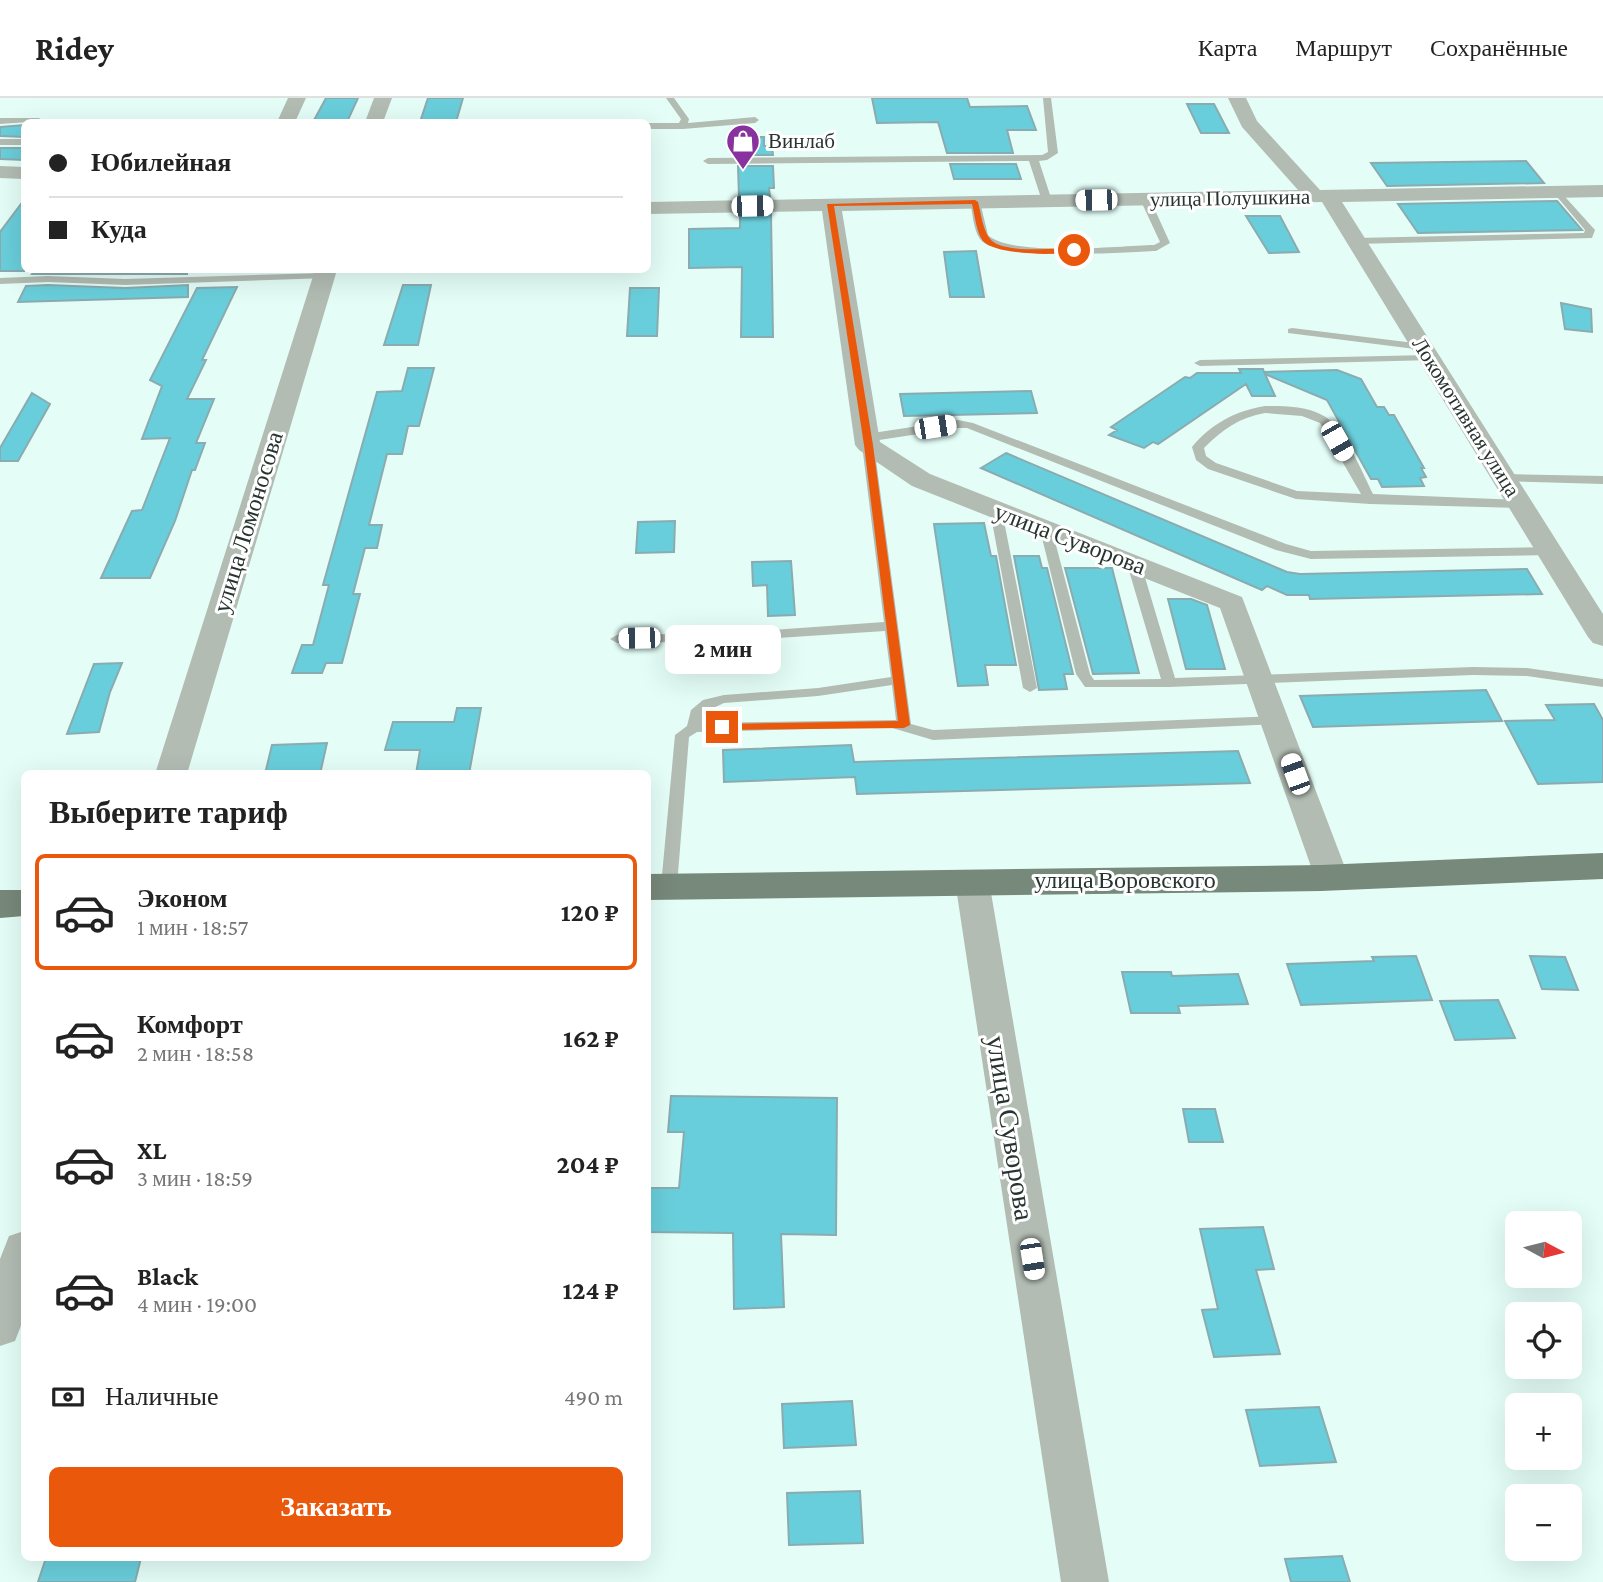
<!DOCTYPE html>
<html lang="ru">
<head>
<meta charset="utf-8">
<style>
	:root { --surface:#fff; --page:#f6f6f6; --text:#222; --muted:#767676; --line:#e0e0e0; --accent:#ea580c }
	body { margin:0; font-family:"Crimson Pro",serif; background:var(--page); color:var(--text); height:100vh; display:flex; flex-direction:column; font-size:26px; white-space:nowrap }
	* { box-sizing:border-box; margin:0 }
	p { font-size:23px; color:var(--muted) }
	.icon { flex:none; width:38px; height:38px; fill:none; stroke:currentColor; stroke-width:2; stroke-linecap:round; stroke-linejoin:round }
	.map { position:relative; flex:1; overflow:hidden }
	.side { position:absolute; left:21px; top:672px; width:630px; height:791px; display:flex; flex-direction:column; background:var(--surface); border-radius:10px; box-shadow:0 7px 28px #0002 }
	.side>* { flex:none }
	.banner { position:absolute; left:21px; top:21px; width:630px; height:154px; border-radius:10px; box-shadow:0 7px 28px #0002; display:grid; align-content:center; height:154px; padding:0 28px; background:var(--surface) }
	.needle { width:46px; rotate:97deg }
	.fabs { position:absolute; left:1505px; top:1113px; display:grid; gap:14px }
	.fabs a { display:grid; place-items:center; width:77px; height:77px; border-radius:10px; background:var(--surface); box-shadow:0 7px 28px #0002; font-size:35px }
	.end { position:absolute; width:32px; height:32px; margin:-16px; border:9px solid #ea580c; background:#fff; box-shadow:0 0 0 4px #fff }
	.from { border-radius:50% }
	.bubble { position:absolute; height:49px; border-radius:10px; background:var(--surface); box-shadow:0 7px 28px #0002; font-size:23px; font-weight:700; line-height:49px; text-align:center }
	.car { position:absolute; width:21px; height:42px; margin:-21px -10px; border-radius:9px; box-shadow:0 0 5px 2px #0007; background:linear-gradient(#fff 24%,#345 0 40%,#fff 0 76%,#345 0 86%,#fff 0) }
	.banner b { display:flex; align-items:center; gap:24px; height:66px; font-size:26px }
	.banner b+b { border-top:2px solid var(--line) }
	.banner i { width:18px; height:18px; background:var(--text) }
	ul { padding:0; list-style:none }
	li { display:flex; align-items:center; gap:21px; height:116px; margin:0 14px 10px; padding:0 14px; border:4px solid transparent; border-radius:10px }
	li div { flex:1 }
	li b { display:block; font-size:26px }
	li em { font-style:normal; font-weight:700 }
	li.active { border-color:var(--accent) }
	li>.icon { width:63px; height:63px; stroke-width:1.5 }
	h2 { padding:0 28px; font-size:32px; line-height:84px }
	.pay { display:flex; align-items:center; gap:18px; height:77px; padding:0 28px; font-size:26px }
	.pay p { margin-inline-start:auto }
	.primary-button { display:flex; gap:14px; margin-top:auto; padding:14px 28px }
	.primary-button a { flex:1; height:80px; border-radius:10px; background:var(--accent); color:#fff; font-size:28px; font-weight:700; line-height:80px; text-align:center }
	header { display:flex; align-items:center; gap:42px; box-sizing:border-box; height:98px; padding:0 35px; background:var(--surface); border-bottom:2px solid var(--line) }
	header strong { font-size:33px }
	nav { display:flex; gap:38px; margin-inline-start:auto; font-size:24px }
	.map>svg:first-child { display:block }
	.building { fill:#69cedb; stroke:#8aabaf; stroke-width:2 }
	.lines { fill:none; stroke-linecap:round; stroke-linejoin:round }
	.lane { fill:#b2bcb3; fill-rule:evenodd }
	.street { fill:#b2bcb3; fill-rule:evenodd }
	.primary { fill:#77897b; fill-rule:evenodd }
	.route { fill:#ea580c }
	.labels { text-anchor:middle; stroke-width:6; stroke-linejoin:round; paint-order:stroke }
	.far-poi-label { font-size:21px; fill:#273430; stroke:#fff; text-anchor:start }
	.far-street-label { font-size:21px; fill:#273430; stroke:#fff }
	.street-label { font-size:24px; fill:#273430; stroke:#fff }
	.near-street-label { font-size:28px; fill:#273430; stroke:#fff }
</style>
</head>
<body>
<header>
<strong>Ridey</strong>
<nav><a>Карта</a><a>Маршрут</a><a>Сохранённые</a></nav>
</header>
<div class="map">
<svg width="1603" height="1484" viewBox="0 0 1603 1484">
	<rect width="100%" height="100%" fill="#e4fef7"/>
	<!-- building -->
	<path class="building" d="M326,0H358L347,24H313Z
		M428,0H463L456,24H420Z
		M872,0H967L970,9L1027,8L1036,32H1007L1013,55H947L938,24L877,25Z
		M1187,6H1214L1229,35H1201Z
		M24,27V39L0,38V29Z
		M737,39H764V48H772L773,57H737Z
		M24,50V62L0,61V50Z
		M1526,63L1544,85L1387,88L1371,65Z
		M950,66H1016L1021,81H954Z
		M738,68H773L774,90H769L770,99L739,100Z
		M24,102V173H0V134Z
		M1557,103L1582,132L1418,135L1398,106Z
		M771,116L773,239H741L742,169L689,170V131L740,130V117Z
		M1246,118H1280L1299,154L1269,155Z
		M976,153L984,199H950L944,154Z
		M35,172H187V176H32Z
		M48,187L125,190L188,187V199L18,204L26,188Z
		M403,187H431L418,247H384Z
		M237,189L202,262H206L187,301H214L196,345H205L195,372H192L175,423L150,480H101L132,413L142,412L170,340L142,341L162,288L150,282L197,190Z
		M630,190H659L657,238H627Z
		M1561,205L1591,211L1592,234L1565,231Z
		M408,270H434L419,328H408L402,356H387L369,427H382L377,450H365L353,496H360L342,565H326L322,575H292L302,547H313L329,487H323L377,294L402,293Z
		M1239,271H1263L1264,274L1337,272L1361,281L1377,309H1384L1389,317H1394L1424,370H1421L1426,379L1420,380L1424,388L1382,389L1378,381H1371L1327,302L1265,276L1275,298H1252L1246,286L1158,346L1153,344L1144,350L1109,337L1117,332L1111,329L1185,279L1190,280L1197,275H1241Z
		M1031,293L1037,315L904,318L900,296Z
		M32,295L50,306L18,363H0V350Z
		M1006,355L1287,474L1300,476L1527,471L1542,496L1310,501L1309,497H1287L1267,488L1262,492L981,370Z
		M675,423L674,454L636,455L638,424Z
		M984,425L991,458H996L1016,567H985L988,587L958,588L934,426Z
		M1014,458H1039L1042,470H1047L1073,576H1064L1067,591L1039,592Z
		M791,463L795,517L768,518L767,487L753,488L752,464Z
		M1065,470H1112L1139,575L1093,576Z
		M1168,501H1191L1207,507L1225,571H1186Z
		M122,565L110,594L99,634L67,636L94,566Z
		M1486,592L1502,623L1313,629L1300,598Z
		M1594,606L1603,622V684L1538,686L1505,623L1555,622L1546,607Z
		M457,610H481L469,676H416L420,652H385L393,624H454Z
		M327,645L320,676H265L272,647Z
		M851,647L854,664L1238,653L1250,685L857,696L855,679L724,684L723,652Z
		M1416,858L1432,902L1301,907L1287,866L1374,863L1372,859Z
		M1530,858L1565,859L1578,892L1542,891Z
		M1122,874H1171L1172,878L1238,876L1248,906L1178,908L1180,915H1131Z
		M1498,902L1515,940L1455,942L1440,903Z
		M671,998L837,1000L836,1137L781,1136L784,1209L734,1211L733,1135L648,1134V1090H679L684,1034H668Z
		M1183,1011H1215L1223,1044H1189Z
		M1263,1129L1274,1171L1256,1172L1280,1256L1214,1259L1202,1212L1218,1211L1200,1131Z
		M852,1303L856,1347L784,1350L782,1306Z
		M1319,1309L1336,1364L1260,1368L1246,1312Z
		M860,1393L863,1445L789,1447L787,1395Z
		M1342,1458L1350,1484H1291L1285,1461Z
		M46,1460H141L135,1484H38Z"/>
	<g class="lines">
		<!-- lane -->
		<path class="lane" d="M666,0H674L689,21L688,25L755,19L759,22L755,25L683,31H648V25H679L681,21Z
			M1043,0H1051L1058,55L1047,62L1039,63L1052,103L1047,106L1042,103L1029,63L708,66L703,63L708,60L1042,57L1048,54Z
			M0,20H39L43,23L0,26Z
			M0,41H24V47H0Z
			M1558,91L1595,132L1592,140L1356,146L1351,143L1356,140L1584,135L1585,132L1553,94Z
			M1145,98L1150,101L1170,145L1156,153C1125,154 997,164 980,141C973,131 973,115 970,104L975,101L980,104L988,137C1011,159 1119,148 1154,147L1160,144L1140,101Z
			M324,175L328,176V180L125,187L48,184L0,186V180L48,178L125,181Z
			M1292,230L1423,246L1429,249L1423,252L1288,235V231Z
			M1429,257L1435,260L1433,262L1200,268L1194,265L1200,262Z
			M1265,308C1284,308 1307,308 1324,318C1344,329 1363,376 1373,396L1520,402L1526,406L1520,410L1370,406L1296,401L1208,371L1196,362L1192,349C1211,326 1235,313 1265,308ZM1265,315L1302,318L1320,325L1361,396L1297,393L1216,365L1206,358L1204,350C1222,332 1240,319 1265,315Z
			M958,322L973,325L1286,446L1311,453L1549,449L1555,453L1549,457L1311,461L1276,452L967,330H958L866,344L860,340L866,336Z
			M868,343L874,347L911,626L933,632L1276,618L1283,622L1276,626L933,642L889,629L697,634L689,639L677,788L669,793L663,792L661,788L675,637L687,628L691,612L703,602L724,597L818,590L891,579L885,533L730,543L617,545L610,541L617,537L730,535L884,524L862,347ZM892,587L896,622L702,625L705,614L724,605L818,598Z
			M1504,376L1603,378V386L1500,383L1498,380Z
			M996,409L1002,413L1037,590L1030,594L1023,590L990,413Z
			M1046,428L1052,432L1090,576L1094,582L1161,581L1127,466L1134,462L1141,466L1175,580L1473,569L1527,570L1603,581V589L1527,578L1473,577L1169,589H1085L1076,576L1040,432Z"/>
		<!-- street -->
		<path class="street" d="M288,0H306L295,24H277Z
			M374,0H392L383,24H365Z
			M1228,0H1246L1257,23L1320,92L1603,87V99L1342,104L1603,516V548L1593,545L1588,539L1322,104L842,113L880,344L930,376L1242,499L1349,780L1344,788L1332,791L1320,788L1315,780L1220,510L912,388L859,352L855,347L822,113L648,116V104L1298,92L1242,29Z
			M0,68L24,69V81L0,80Z
			M315,172H337L187,676H155Z
			M972,772L984,775L989,783L1109,1484H1061L955,783L960,775Z
			M24,1133V1220L15,1243L0,1248V1161L9,1138Z"/>
		<!-- primary -->
		<path class="primary" d="M1603,755V781L1321,793L648,802V776L1321,767Z
			M0,792H24V818L0,820Z"/>
	</g>
	<!-- route -->
	<path class="route" d="M975,102L978,104C981,115 983,134 991,142C1005,156 1055,150 1074,150L1078,152C1063,159 994,157 983,143C976,134 975,117 972,106L834,108L873,347L910,627L904,630L718,632L716,629L722,626L898,623L864,347L827,106Z"/>
	<!-- icons -->
	<defs>
		<g id="shop-pin" transform="scale(1.75)"><path d="M0 17L-7.5 6A9.5 9.5 0 1 1 7.5 6Z" fill="#8832a0" stroke="#fff"/><path d="M-5-2.5h2.3a2.7 3.5 0 0 1 5.4 0H5L5.5 6h-11ZM-1.5-2.5h3a1.5 2.3 0 0 0-3 0Z" fill="#fff"/></g>
	</defs>
	<g fill-rule="evenodd">
		<use href="#shop-pin" x="743" y="43"/>
	</g>
	<g class="labels">
		<!-- far-poi labels -->
		<g class="far-poi-label">
			<text x="768" y="50">Винлаб</text>
		</g>
		<!-- far-street labels -->
		<g class="far-street-label">
			<text transform="translate(1230 100) rotate(-1)" y="7">улица Полушкина</text>
			<text transform="translate(1466 319) rotate(58)" y="7">Локомотивная улица</text>
		</g>
		<!-- street labels -->
		<g class="street-label">
			<text transform="translate(248 424) rotate(-73)" y="8">улица Ломоносова</text>
			<text transform="translate(1070 441) rotate(21)" y="8">улица Суворова</text>
			<text x="1125" y="790">улица Воровского</text>
		</g>
		<!-- near-street labels -->
		<g class="near-street-label">
			<text transform="translate(1011 1030) rotate(81)" y="10">улица Суворова</text>
		</g>
	</g>
</svg>
<div class="fabs">
<a><svg class="needle" viewBox="-14 -14 28 28"><path d="M0-13l5 13h-10z" fill="#e53935"/><path d="M0 13l5-13h-10z" fill="#767676"/></svg></a>
<a><svg class="icon" aria-label="locate" viewBox="0 0 24 24"><circle cx="12" cy="12" r="6"/><path d="M12 2v4M12 18v4M2 12h4M18 12h4"/></svg></a>
<a>+</a>
<a>−</a>
</div>
<i class="end from" style="left:1074px;top:152px"></i>
<i class="end" style="left:722px;top:629px"></i>
<div class="bubble" style="left:665px;top:527px;width:116px">2 мин</div>
<i class="car" style="left:1096px;top:102px;rotate:269deg"></i>
<i class="car" style="left:752px;top:108px;rotate:89deg"></i>
<i class="car" style="left:935px;top:329px;rotate:81deg"></i>
<i class="car" style="left:1337px;top:343px;rotate:150deg"></i>
<i class="car" style="left:639px;top:540px;rotate:269deg"></i>
<i class="car" style="left:1295px;top:676px;rotate:340deg"></i>
<i class="car" style="left:1032px;top:1161px;rotate:171deg"></i>
<div class="banner">
<b><i class="from"></i>Юбилейная</b>
<b><i></i>Куда</b>
</div>
<section class="side">
<h2>Выберите тариф</h2>
<ul>
<li class="active"><svg class="icon" aria-label="car" viewBox="0 0 24 24"><path d="M5 17H2v-5l4-1 3-4h7l3 4 3 1v5h-3M9 17h6M6 11h13"/><circle cx="7" cy="17" r="2"/><circle cx="17" cy="17" r="2"/></svg><div><b>Эконом</b><p>1 мин · 18:57</p></div><em>120 ₽</em></li>
<li><svg class="icon" aria-label="car" viewBox="0 0 24 24"><path d="M5 17H2v-5l4-1 3-4h7l3 4 3 1v5h-3M9 17h6M6 11h13"/><circle cx="7" cy="17" r="2"/><circle cx="17" cy="17" r="2"/></svg><div><b>Комфорт</b><p>2 мин · 18:58</p></div><em>162 ₽</em></li>
<li><svg class="icon" aria-label="car" viewBox="0 0 24 24"><path d="M5 17H2v-5l4-1 3-4h7l3 4 3 1v5h-3M9 17h6M6 11h13"/><circle cx="7" cy="17" r="2"/><circle cx="17" cy="17" r="2"/></svg><div><b>XL</b><p>3 мин · 18:59</p></div><em>204 ₽</em></li>
<li><svg class="icon" aria-label="car" viewBox="0 0 24 24"><path d="M5 17H2v-5l4-1 3-4h7l3 4 3 1v5h-3M9 17h6M6 11h13"/><circle cx="7" cy="17" r="2"/><circle cx="17" cy="17" r="2"/></svg><div><b>Black</b><p>4 мин · 19:00</p></div><em>124 ₽</em></li>
</ul>
<div class="pay"><svg class="icon" aria-label="cash" viewBox="0 0 24 24"><path d="M3 7h18v10H3z"/><circle cx="12" cy="12" r="2"/></svg>Наличные<p>490 m</p></div>
<div class="primary-button"><a>Заказать</a></div>
</section>
</div>
</body>
</html>
